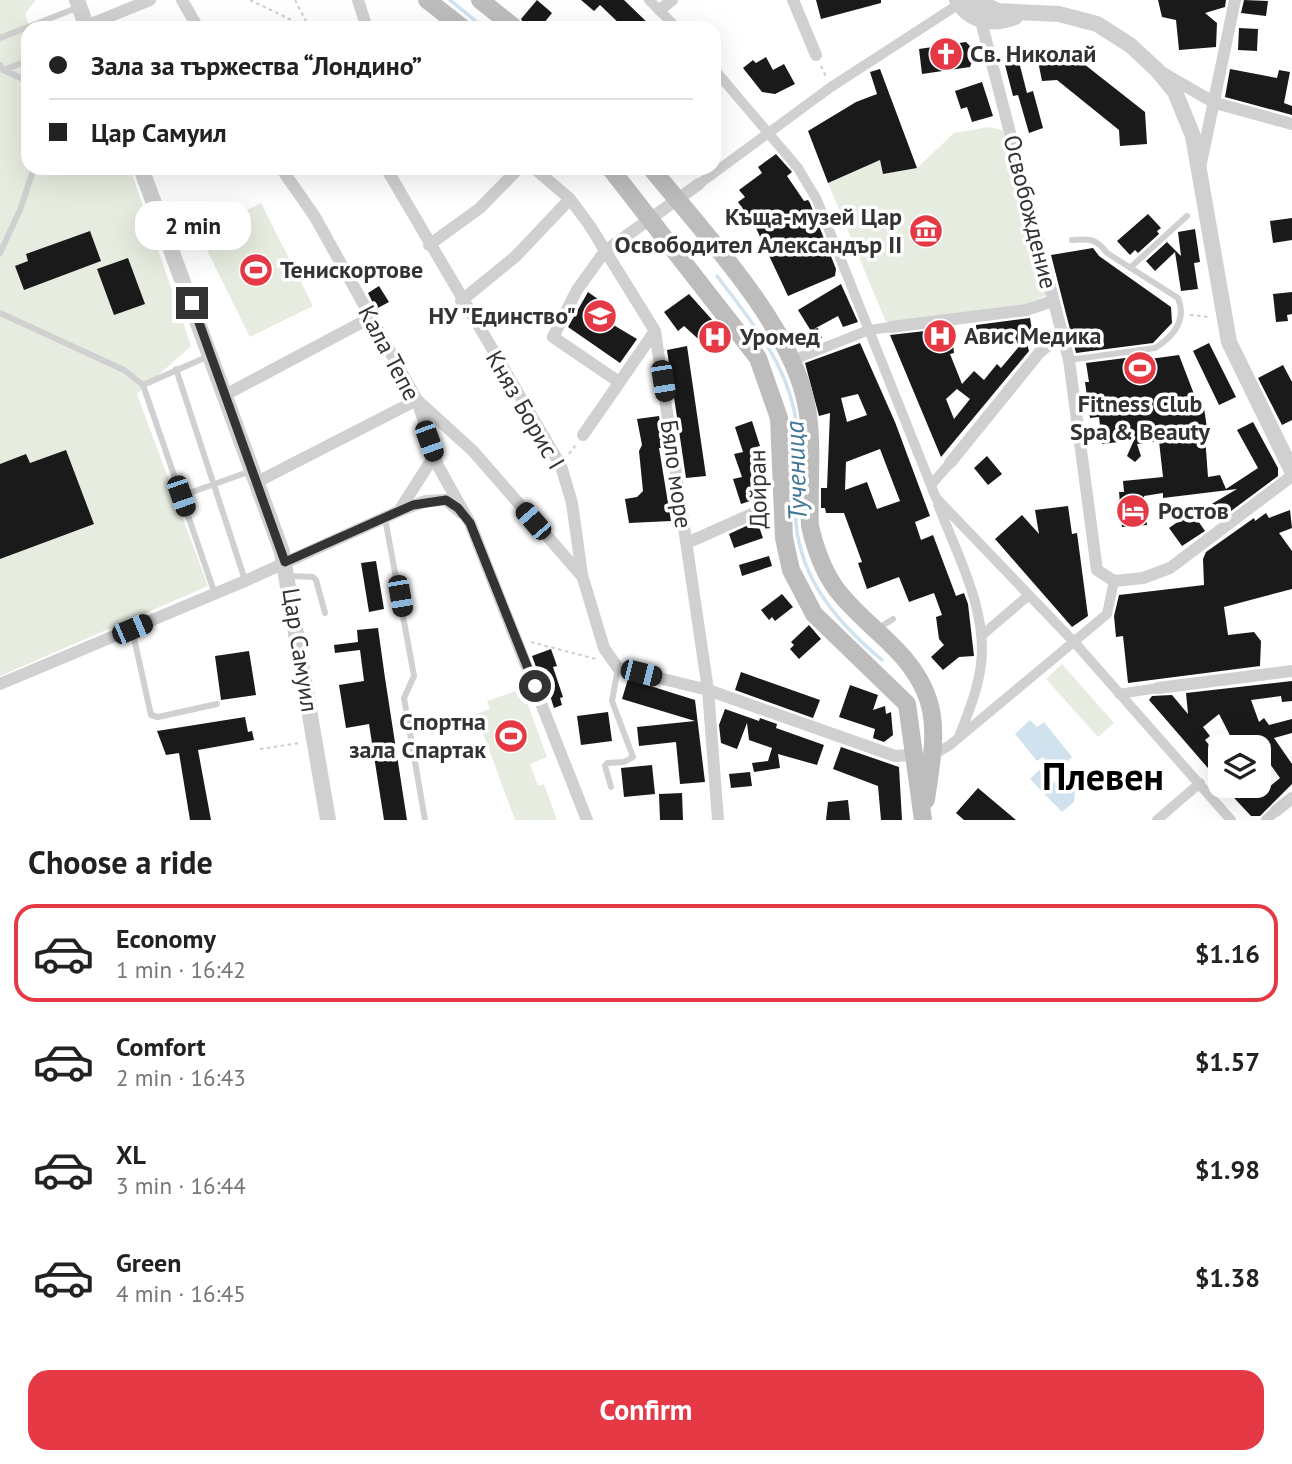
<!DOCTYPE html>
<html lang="en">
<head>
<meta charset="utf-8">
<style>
	:root { --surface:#fff; --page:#f2f2f2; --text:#222; --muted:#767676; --line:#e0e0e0; --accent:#e63946 }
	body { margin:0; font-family:"PT Sans",sans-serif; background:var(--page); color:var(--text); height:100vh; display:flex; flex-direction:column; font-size:26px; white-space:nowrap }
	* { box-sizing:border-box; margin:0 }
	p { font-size:23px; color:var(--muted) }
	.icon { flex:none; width:38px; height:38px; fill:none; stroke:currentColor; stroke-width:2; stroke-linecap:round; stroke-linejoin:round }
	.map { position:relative; height:820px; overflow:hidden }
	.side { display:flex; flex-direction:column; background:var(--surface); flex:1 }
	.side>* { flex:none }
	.top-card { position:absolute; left:21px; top:21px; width:700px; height:154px; border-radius:21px; box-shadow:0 7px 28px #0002; display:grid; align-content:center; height:154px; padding:0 28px; background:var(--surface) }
	.tools { position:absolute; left:1208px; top:735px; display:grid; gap:14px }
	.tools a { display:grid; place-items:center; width:63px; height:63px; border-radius:14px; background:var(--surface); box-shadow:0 7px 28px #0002; font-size:35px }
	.end { position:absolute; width:32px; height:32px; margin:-16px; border:9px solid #333; background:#fff; box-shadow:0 0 0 4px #fff }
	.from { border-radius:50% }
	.bubble { position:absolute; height:49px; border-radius:21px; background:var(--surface); box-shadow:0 7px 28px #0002; font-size:23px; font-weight:800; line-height:49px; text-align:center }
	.car { position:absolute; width:21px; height:42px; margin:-21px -10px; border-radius:9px; box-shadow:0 0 5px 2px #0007; background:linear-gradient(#222 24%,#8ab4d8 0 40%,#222 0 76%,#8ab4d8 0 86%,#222 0) }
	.top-card b { display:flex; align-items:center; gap:24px; height:66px; font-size:26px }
	.top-card b+b { border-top:2px solid var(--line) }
	.top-card i { width:18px; height:18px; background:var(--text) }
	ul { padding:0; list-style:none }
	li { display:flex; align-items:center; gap:21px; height:98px; margin:0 14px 10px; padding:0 14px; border:4px solid transparent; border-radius:21px }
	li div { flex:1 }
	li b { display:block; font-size:26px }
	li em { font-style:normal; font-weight:800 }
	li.on { border-color:var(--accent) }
	li>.icon { width:63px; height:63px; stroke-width:1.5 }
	h2 { padding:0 28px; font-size:32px; line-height:84px }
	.button { display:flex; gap:14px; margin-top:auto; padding:14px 28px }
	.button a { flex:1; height:80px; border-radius:21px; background:var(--accent); color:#fff; font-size:28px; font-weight:800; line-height:80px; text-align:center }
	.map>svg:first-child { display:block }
	.green { fill:#e6ecdf }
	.water { fill:#cfe2ee }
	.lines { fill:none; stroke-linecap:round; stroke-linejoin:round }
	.stream { stroke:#cfe2ee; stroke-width:3.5 }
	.building { fill:#1a1a1a; fill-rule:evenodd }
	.path { stroke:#cdcdcd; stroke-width:2; stroke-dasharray:3.5 3.5; stroke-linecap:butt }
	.service { stroke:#d0d0d0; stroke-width:6 }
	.pedestrian { stroke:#d0d0d0; stroke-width:10 }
	.minor { stroke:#d0d0d0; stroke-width:12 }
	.tertiary { stroke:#d0d0d0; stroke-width:16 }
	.secondary { stroke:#bdbdbd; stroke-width:18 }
	.route { stroke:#333; stroke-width:9 }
	.labels { text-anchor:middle; stroke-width:7; stroke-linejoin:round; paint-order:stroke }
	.poi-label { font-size:24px; font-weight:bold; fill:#333; stroke:#fff; text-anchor:start }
	.street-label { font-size:24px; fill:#333; stroke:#fff }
	.water-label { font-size:26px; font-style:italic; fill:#3f7597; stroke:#fff }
	.town-label { font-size:38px; font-weight:bold; fill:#000; stroke:#fff }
</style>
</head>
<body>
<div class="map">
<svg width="1292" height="820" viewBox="0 0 1292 820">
	<rect width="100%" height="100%" fill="#fff"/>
	<!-- green -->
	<path class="green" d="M0,0H36L25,14L30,28L28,168H130L191,346L137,394L208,586L0,676Z
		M989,127L1002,130L1009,140L1053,293L1023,305L886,322L828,183L880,160L883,174L917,168L954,133Z
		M261,203L313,306L250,337L199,234Z
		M1062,664L1114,723L1098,737L1046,679Z
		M522,689L547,757L530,764L538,786L544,784L557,820H515L476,714L490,709L487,701Z"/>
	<!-- water -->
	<path class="water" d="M1030,720L1037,727L1044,722L1072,757L1064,764L1060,761L1053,767L1043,757L1037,761L1015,734Z
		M1039,770L1052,784L1062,776L1075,790L1074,802L1062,812L1030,779Z"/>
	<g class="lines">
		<!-- stream -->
		<path class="stream" d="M450,0L484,28
			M717,276C748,317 783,358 794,410C802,447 794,485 796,523C801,581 839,624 882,660"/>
	</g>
	<!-- building -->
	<path class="building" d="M537,0L552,13L540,28H526L521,19Z
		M581,0H624L653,28H624L600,5L594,11Z
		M816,0H881V3L821,19Z
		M1158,0H1226L1225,7L1205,13L1217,23L1216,47L1179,50L1176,20L1162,17Z
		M1244,0L1268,1L1266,16L1241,13Z
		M1239,28L1258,29L1257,51L1238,50Z
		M966,42L972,48L973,59L970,67L922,74L919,49Z
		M1070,53L1145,112L1147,144L1120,146L1119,130L1057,80L1042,81L1037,56Z
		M766,57L773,70L784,64L795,84L775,94L762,92L743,68L753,60L756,63Z
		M1018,58L1027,93L1033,91L1043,128L1029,133L1018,95L1013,96L1004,61Z
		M880,69L917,168L883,174L880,160L828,183L808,131L856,102L877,94L870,72Z
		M1230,69L1277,78L1279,70L1290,72L1284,103L1292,106V115L1225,97Z
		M982,82L993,116L972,122L967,107L961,109L955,91Z
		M776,154L792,172L787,176L804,201L808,200L810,203L836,269L835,276L788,296L756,228L738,202L745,197L739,190L762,173L758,167Z
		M1148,214L1161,228L1157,231L1159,234L1138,253L1135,250L1130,255L1117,241Z
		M925,218L938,234L927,243L914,228Z
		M1292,218V240L1273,243L1270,221Z
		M1195,229L1200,262L1194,263L1198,289L1181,291L1175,252L1155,271L1146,261L1167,242L1181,256L1178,232Z
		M90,231L101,261L24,290L15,266L28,261L26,254Z
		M1093,248L1099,256L1171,307L1172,323L1153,343L1076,353L1051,255Z
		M128,258L145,304L114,315L97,269Z
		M841,284L858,322L843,327L838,316L814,329L818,328L822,338L806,346L801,336L811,331L798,310Z
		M379,286L389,302L376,309L368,293Z
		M588,292L602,302L595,314L637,339L620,363L568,327Z
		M1292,292V314L1287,315L1288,321L1276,322L1273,294Z
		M689,294L723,332L707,347L684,326L678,331L664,312Z
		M1030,318L1033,336L1025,337L1029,351L941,457L890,335L951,328L954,353L950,354L962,384L974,371L984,380L997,364L1001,368L1022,343L977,344L976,325ZM957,389L970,399L954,419L946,399Z
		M860,343L895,422L930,516L915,522L921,540L933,535L956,596L964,593L968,604L974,656L959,657L943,670L931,657L944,645L939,639L936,617L942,615L934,593L909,602L899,577L867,589L858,563L862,562L844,513H826L825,508H821V488H827L830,413L819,416L805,363ZM858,394L867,415L847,422L841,398ZM880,449L900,501L877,509L867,482L845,490L846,462Z
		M1209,343L1236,397L1219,405L1193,351Z
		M687,346L706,476L686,478L667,350Z
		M1179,355L1197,402L1203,401L1208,435L1205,436L1208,477L1220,475L1226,489L1258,468L1237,430L1253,422L1278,468V476L1223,517L1210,505L1237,489L1163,498V493L1144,496L1147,525L1122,527L1119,492H1124L1123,481L1163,477L1159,441L1137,444L1141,456L1135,462L1127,456L1134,440L1102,444L1099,417L1090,418L1085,382H1089L1086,363L1141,356L1135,361Z
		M1283,365L1292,382V420L1282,425L1258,378Z
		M659,416L663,448H659L671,521L629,523L625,499L637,497L643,491L639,451L642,445L637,419Z
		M752,421L760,446L752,448L760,471L751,474L759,498L741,504L733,479L742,477L734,454L743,452L735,427Z
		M66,450L94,524L0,559V464L26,454L30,463Z
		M987,456L1002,474L988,485L974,468Z
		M1068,506L1072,534L1077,533L1088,616L1072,627L995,539L1022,515L1039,534L1035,510Z
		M1290,510L1292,528L1279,533L1292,551V589L1224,607L1228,635L1254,632L1261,641L1260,666L1128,683L1123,636L1116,637L1114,616L1119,595L1204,585L1203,559L1206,552L1254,518L1255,521L1266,513L1269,518Z
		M1192,512L1205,531L1182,546L1169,528Z
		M757,521L763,538L734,548L729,534Z
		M769,556L772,566L742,576L739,565Z
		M376,561L384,609L369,612L361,563Z
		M782,594L793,607L775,621L772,617L769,620L761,610Z
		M809,625L821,639L799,659L790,649L794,645L791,642Z
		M378,628L385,678L407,820H384L369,724L346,728L339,685L364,681L360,650L335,653L334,645L358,642L357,630Z
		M551,649L557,666L553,667L563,697L560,698L562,705L554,708L543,674L539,675L532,656Z
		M249,651L256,695L221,700L215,656Z
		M741,672L820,700L813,718L735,690Z
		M628,679L695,700L705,782L680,784L676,742L639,746L637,727L695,721L622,699Z
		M1292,681V701L1282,702L1281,696L1251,700L1259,722L1264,718L1269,725L1292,719V733L1274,738L1292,764V784L1260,816H1251L1223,786H1242L1256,798L1280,778L1258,747H1236L1219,714L1203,727L1210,736L1205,740L1220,758V782L1149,700L1152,696L1172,695L1188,714L1186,693Z
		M850,685L878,695L873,710L885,706L886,714L891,712L893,735L884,742L873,738L875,729L839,717Z
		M725,709L759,721L760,718L777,724L776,728L824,745L817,765L778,754L780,768L754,772L752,763L768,761L772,748L749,740L747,723L737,749L721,743L719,725Z
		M608,712L612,741L581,745L577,716Z
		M245,717L248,732L252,731L254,740L198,750L211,820H190L179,753L166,755L157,731Z
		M841,747L899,767L902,820H881L878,786L833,769Z
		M652,765L655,794L624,797L621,768Z
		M750,772L752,786L731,788L729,774Z
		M978,788L1016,820H964L956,813Z
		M682,793L683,820H660L659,794Z
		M848,800L850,820H826L828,802Z"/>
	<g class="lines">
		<!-- path -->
		<path class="path" d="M250,0L308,28
			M295,0L309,27
			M821,66L826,77
			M1190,315L1209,317
			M569,454L576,445
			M531,642L596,659
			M260,749L300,743"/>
		<!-- service -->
		<path class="service" d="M0,38L79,7
			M0,65L3,70L28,61
			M3,70L28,81
			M0,253L20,210L34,168
			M1131,267L1187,216
			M0,313L124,370L143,385L209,356
			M1069,360L1155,348C1174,336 1187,320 1178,298L1107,253C1096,238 1089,239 1072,240
			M176,369L245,580
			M143,385L215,594
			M181,496L251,471
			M385,518L414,676L404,698L425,820
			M289,576L313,577L316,580L325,613
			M879,628L893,619
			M132,629L151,715L158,717L217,704
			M611,787L605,766L607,763L624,762L633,757L612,701L618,668"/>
		<!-- pedestrian -->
		<path class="pedestrian" d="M649,0L677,28
			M714,69L798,168L817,200L936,498L1075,643L1231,820
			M699,184L831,87L959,4
			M793,360L869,330L891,327
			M931,485L950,463
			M938,504C956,553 988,610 981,664C978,690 968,713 959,737
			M981,636L1029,595
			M1119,694L1158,688
			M932,756L950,745L1107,614L1114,581
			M1157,820L1200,783
			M1266,820L1276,811"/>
		<!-- minor -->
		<path class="minor" d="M182,0L198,28
			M358,0L367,28
			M793,0L816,55
			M660,10L672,0
			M988,14L981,21L1069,360L1097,570L1114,581L1143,578L1170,568L1292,476
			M86,26L150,0
			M1163,73L1215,103L1292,124
			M281,168L315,217L417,400L438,466L470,523L587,820
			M386,168L561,466L572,503L582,575L604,648L618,668L708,690L895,756L908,755L914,743
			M534,168L570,199L590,226L655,331L708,690L718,820
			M1200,168L1235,0
			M429,245L480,208L519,168
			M461,301L516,256L570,199
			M891,327L1026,310L1053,301
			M619,382L553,337L577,290L605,251L699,184
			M225,395L370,318
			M583,435L655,331
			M950,463L1039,353L1061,334
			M257,482L417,400L473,451L581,575
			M399,511L434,456
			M687,543L763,509
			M0,684L245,581L399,511L426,501L446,500L461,513
			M1158,688L1292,671
			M1276,811L1292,798"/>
		<!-- tertiary -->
		<path class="tertiary" d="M77,0L87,28
			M957,0C969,22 992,26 1015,17
			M975,0L998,11L1059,14L1097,24L1130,45L1157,70L1175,92L1193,136L1229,342L1292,471
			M141,168L282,552L328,820"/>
		<!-- secondary -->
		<path class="secondary" d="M427,0L463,28
			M480,0L515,28
			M610,168L758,358L779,418L784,538L791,570L814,614L907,704L923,820
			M651,168C702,231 790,323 806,403C814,443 808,486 810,526C815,548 823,571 837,590C866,628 912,651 928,699C939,731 930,768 926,800"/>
	</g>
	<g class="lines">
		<!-- route -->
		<path class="route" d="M192,303L285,562L413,505L446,500L458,508L470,523L535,686"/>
	</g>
	<!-- icons -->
	<defs>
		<g id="church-disc" transform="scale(1.75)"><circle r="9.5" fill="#e63946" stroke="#fff"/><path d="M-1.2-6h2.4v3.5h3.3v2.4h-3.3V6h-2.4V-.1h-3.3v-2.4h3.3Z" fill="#fff"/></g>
		<g id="museum-disc" transform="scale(1.75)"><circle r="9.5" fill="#e63946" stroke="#fff"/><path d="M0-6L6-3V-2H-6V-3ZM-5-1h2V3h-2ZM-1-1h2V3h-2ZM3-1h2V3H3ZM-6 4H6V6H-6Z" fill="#fff"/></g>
		<g id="stadium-disc" transform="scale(1.75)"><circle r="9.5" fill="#e63946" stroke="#fff"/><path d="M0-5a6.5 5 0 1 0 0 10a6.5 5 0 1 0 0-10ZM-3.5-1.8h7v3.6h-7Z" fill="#fff"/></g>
		<g id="school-disc" transform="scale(1.75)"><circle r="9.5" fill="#e63946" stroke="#fff"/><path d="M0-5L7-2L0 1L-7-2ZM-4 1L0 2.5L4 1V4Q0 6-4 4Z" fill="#fff"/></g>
		<g id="hospital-disc" transform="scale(1.75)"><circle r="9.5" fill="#e63946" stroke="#fff"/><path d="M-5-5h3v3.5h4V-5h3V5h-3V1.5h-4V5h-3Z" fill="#fff"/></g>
		<g id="hotel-disc" transform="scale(1.75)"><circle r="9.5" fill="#e63946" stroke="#fff"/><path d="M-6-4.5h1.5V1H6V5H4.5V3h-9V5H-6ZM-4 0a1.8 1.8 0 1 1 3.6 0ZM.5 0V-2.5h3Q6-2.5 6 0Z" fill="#fff"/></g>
	</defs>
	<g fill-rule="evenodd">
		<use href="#church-disc" x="946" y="54"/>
		<use href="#museum-disc" x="926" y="231"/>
		<use href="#stadium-disc" x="256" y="270"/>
		<use href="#school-disc" x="600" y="316"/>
		<use href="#hospital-disc" x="940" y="336"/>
		<use href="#hospital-disc" x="715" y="337"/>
		<use href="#stadium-disc" x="1140" y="368"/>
		<use href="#hotel-disc" x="1133" y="511"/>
		<use href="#stadium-disc" x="511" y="736"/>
	</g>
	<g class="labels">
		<!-- poi labels -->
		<g class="poi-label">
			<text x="970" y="62">Св. Николай</text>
			<text x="902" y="225" text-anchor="end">Къща-музей Цар<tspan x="902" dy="28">Освободител Александър II</tspan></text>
			<text x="280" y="278">Тенискортове</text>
			<text x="576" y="324" text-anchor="end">НУ "Единство"</text>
			<text x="964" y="344">Авис Медика</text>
			<text x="740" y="345">Уромед</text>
			<text x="1140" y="412" text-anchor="middle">Fitness Club<tspan x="1140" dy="28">Spa &amp; Beauty</tspan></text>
			<text x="1158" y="519">Ростов</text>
			<text x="486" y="730" text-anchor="end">Спортна<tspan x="486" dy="28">зала Спартак</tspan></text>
		</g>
		<!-- street labels -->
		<g class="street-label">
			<text transform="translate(1030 212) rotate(76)" y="8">Освобождение</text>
			<text transform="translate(389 353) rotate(62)" y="8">Кала Тепе</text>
			<text transform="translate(525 410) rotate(60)" y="8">Княз Борис I</text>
			<text transform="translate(676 474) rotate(82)" y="8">Бяло море</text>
			<text transform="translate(758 489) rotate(-91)" y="8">Дойран</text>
			<text transform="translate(300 650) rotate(81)" y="8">Цар Самуил</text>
		</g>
		<!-- water labels -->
		<g class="water-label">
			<text transform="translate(796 471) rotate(-92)" y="9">Тученица</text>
		</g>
		<!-- town labels -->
		<g class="town-label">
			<text x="1103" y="790">Плевен</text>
		</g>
	</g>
</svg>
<div class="tools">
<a><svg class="icon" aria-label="layers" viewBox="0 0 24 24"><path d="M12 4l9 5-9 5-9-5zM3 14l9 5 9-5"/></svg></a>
</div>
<i class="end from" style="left:535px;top:686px"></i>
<i class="end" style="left:192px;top:303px"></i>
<div class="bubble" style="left:135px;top:201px;width:116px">2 min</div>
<i class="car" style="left:663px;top:381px;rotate:171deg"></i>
<i class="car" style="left:429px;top:441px;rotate:160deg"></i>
<i class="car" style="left:181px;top:496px;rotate:161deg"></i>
<i class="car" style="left:533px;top:521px;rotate:319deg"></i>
<i class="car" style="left:400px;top:596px;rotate:170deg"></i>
<i class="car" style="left:132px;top:629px;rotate:67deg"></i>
<i class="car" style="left:641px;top:673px;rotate:104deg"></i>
<div class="top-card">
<b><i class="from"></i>Зала за тържества “Лондино”</b>
<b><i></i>Цар Самуил</b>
</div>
</div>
<section class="side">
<h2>Choose a ride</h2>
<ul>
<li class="on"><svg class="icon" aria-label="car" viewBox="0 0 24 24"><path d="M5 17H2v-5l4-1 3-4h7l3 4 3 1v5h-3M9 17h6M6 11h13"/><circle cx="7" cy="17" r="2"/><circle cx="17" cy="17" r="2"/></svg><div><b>Economy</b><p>1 min · 16:42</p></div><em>$1.16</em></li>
<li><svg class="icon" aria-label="car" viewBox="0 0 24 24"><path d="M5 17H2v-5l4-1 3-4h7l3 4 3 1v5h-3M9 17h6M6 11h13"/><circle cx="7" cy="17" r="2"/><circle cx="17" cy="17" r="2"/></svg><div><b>Comfort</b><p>2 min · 16:43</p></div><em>$1.57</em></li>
<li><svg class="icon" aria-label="car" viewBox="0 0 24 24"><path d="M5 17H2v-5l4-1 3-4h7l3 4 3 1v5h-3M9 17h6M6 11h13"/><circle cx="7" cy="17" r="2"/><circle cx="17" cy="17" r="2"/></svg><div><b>XL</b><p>3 min · 16:44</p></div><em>$1.98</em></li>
<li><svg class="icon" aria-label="car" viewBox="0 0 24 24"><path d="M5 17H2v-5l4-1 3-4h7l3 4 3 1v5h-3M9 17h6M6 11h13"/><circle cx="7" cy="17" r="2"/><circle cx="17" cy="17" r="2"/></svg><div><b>Green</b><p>4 min · 16:45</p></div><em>$1.38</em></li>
</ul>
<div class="button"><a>Confirm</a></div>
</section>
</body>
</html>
